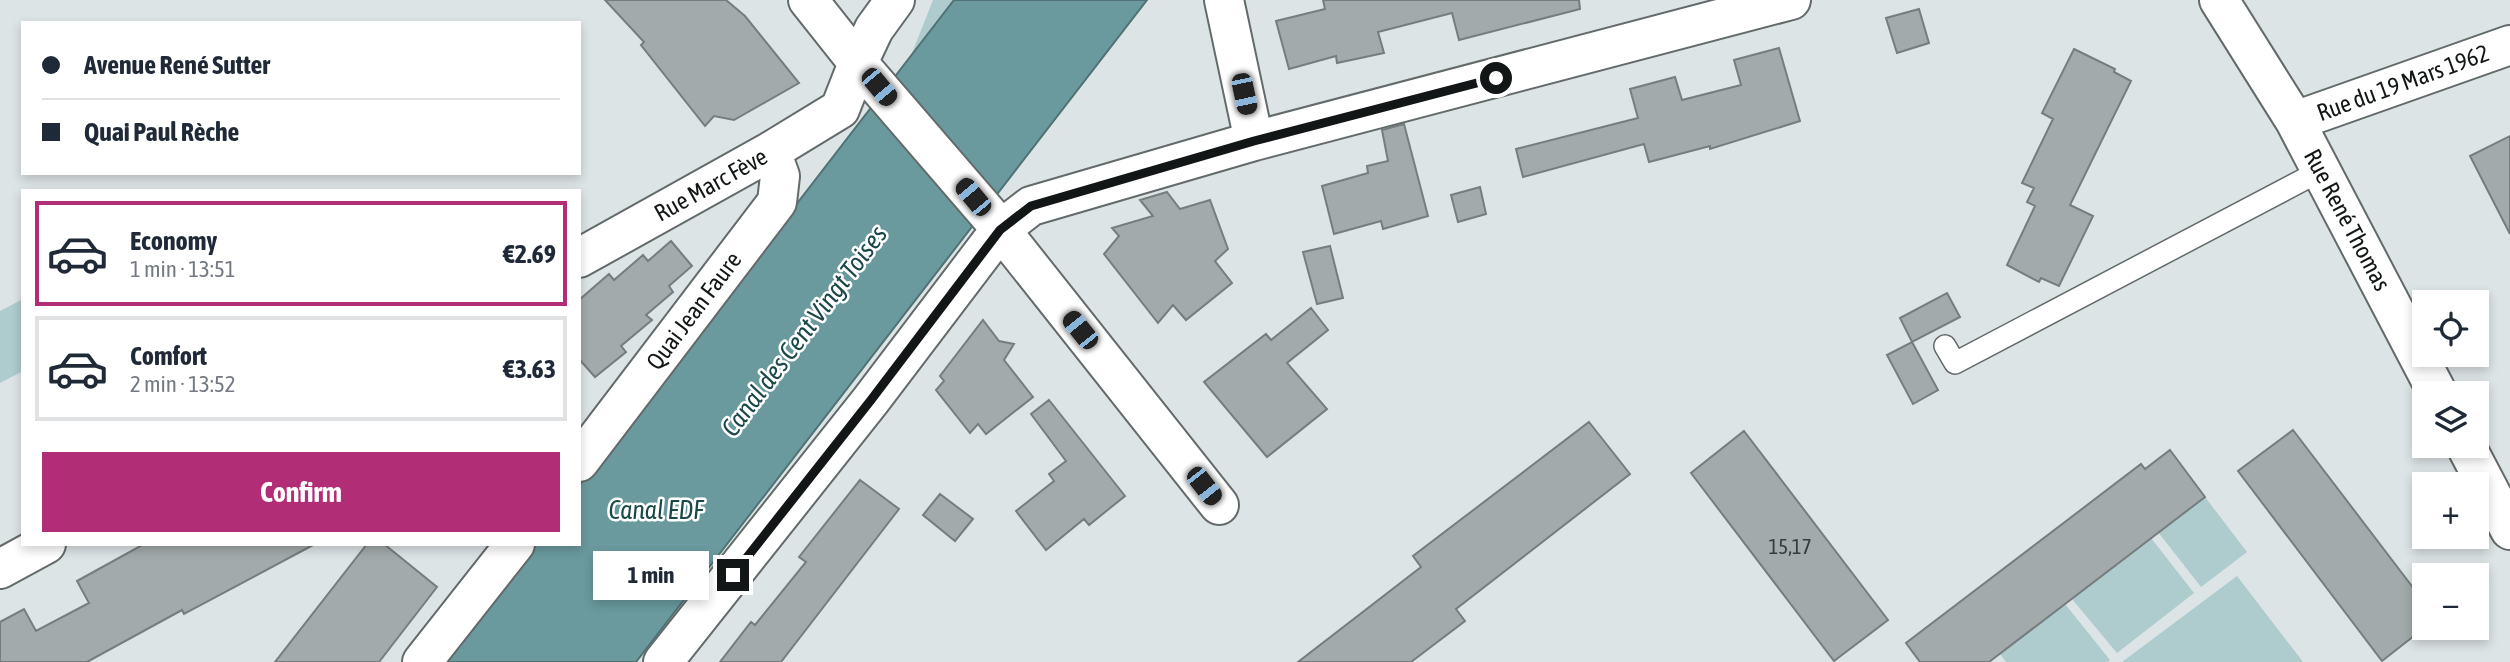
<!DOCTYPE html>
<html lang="en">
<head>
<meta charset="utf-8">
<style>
	:root { --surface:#fff; --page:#f6f6f7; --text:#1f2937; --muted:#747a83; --line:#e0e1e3; --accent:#b12e76 }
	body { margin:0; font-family:"Asap Condensed",sans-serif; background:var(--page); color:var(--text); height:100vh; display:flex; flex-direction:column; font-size:26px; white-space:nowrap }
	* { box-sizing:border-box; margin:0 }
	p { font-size:23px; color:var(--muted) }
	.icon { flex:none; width:38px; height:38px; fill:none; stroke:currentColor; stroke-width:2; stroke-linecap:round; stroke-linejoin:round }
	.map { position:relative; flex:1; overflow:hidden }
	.drawer { position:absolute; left:21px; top:189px; width:560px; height:357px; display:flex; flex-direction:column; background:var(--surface); border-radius:0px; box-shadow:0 4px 10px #0003 }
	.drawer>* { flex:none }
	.banner { position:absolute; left:21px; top:21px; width:560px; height:154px; border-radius:0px; box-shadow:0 4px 10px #0003; display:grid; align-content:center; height:154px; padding:0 21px; background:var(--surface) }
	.fabs { position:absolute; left:2412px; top:290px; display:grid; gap:14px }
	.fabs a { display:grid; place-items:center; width:77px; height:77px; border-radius:0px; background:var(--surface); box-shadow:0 4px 10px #0003; font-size:35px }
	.end { position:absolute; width:32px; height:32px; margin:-16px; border:9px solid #131616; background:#fff; box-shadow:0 0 0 4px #fff }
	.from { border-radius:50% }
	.bubble { position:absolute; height:49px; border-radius:0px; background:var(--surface); box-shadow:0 4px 10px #0003; font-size:23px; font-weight:700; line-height:49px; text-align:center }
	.car { position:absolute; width:21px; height:42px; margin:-21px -10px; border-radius:9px; box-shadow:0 0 5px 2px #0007; background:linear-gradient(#222 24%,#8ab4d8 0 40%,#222 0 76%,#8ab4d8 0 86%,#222 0) }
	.banner b { display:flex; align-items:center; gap:24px; height:66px; font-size:26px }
	.banner b+b { border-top:2px solid var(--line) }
	.banner i { width:18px; height:18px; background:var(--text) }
	ul { padding:12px 0 0; list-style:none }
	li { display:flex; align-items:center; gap:21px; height:105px; margin:0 14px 10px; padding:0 7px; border:4px solid var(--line); border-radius:0px }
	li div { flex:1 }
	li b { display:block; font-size:26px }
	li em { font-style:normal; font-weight:700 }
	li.selected { border-color:var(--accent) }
	li>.icon { width:63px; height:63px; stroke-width:1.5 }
	.button { display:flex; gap:14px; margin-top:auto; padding:14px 21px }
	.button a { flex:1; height:80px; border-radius:0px; background:var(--accent); color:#fff; font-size:28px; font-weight:700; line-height:80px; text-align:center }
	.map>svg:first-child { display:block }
	.green { fill:#aecbcd }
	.water { fill:#6a9a9e; stroke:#507275; stroke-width:2 }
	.building { fill:#a3aaab; stroke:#767d7e; stroke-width:2 }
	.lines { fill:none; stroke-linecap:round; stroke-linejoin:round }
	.lane-casing { stroke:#636a6a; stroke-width:24 }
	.street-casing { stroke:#636a6a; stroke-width:42 }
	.lane { stroke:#fff; stroke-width:21 }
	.street { stroke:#fff; stroke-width:38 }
	.route { stroke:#131616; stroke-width:9 }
	.labels { text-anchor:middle; stroke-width:5; stroke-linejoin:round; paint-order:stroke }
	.number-label { font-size:21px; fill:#373b3b }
	.street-label { font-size:24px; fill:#131616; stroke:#fff }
	.water-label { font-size:26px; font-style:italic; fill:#1a474a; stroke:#fff }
</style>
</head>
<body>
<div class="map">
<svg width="2510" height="662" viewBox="0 0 2510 662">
	<rect width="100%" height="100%" fill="#dde4e5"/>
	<!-- green -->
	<path class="green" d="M933,0H954L910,58Z
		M23,299V371L0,383V311Z
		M2205,497L2247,552L2201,587L2158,532Z
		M2151,538L2194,593L2117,653L2072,599Z
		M2237,576L2303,662H2122Z
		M2065,604L2110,660L2107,662H2006L2000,654Z"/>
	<!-- water -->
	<path class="water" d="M954,0H1147L636,662H443L534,544H579V486Z"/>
	<!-- building -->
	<path class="building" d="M605,0H726L745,16L799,83L734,120L714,116L705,126L641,45L644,42Z
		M1323,0H1579L1580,9L1459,40L1452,13L1378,32L1384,53L1337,63L1336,56L1289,69L1276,21L1325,9Z
		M1919,9L1929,43L1897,53L1886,18Z
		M1779,48L1800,121L1710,149V146L1649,162L1644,144L1523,177L1516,149L1638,118L1630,89L1675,77L1682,100L1741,85L1734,60Z
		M2074,49L2115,69L2114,72L2131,81L2070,205L2093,216L2059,286L2041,278L2039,282L2007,265L2035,206L2027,202L2034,188L2022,183L2053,119L2042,113Z
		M1404,124L1428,216L1383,229L1381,221L1334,234L1322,186L1368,173L1367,166L1388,161L1382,130Z
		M2510,136V234L2470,156Z
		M1480,187L1486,214L1458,222L1451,195Z
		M1167,192L1180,209L1210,200L1228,249L1215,261L1232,283L1186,320L1173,305L1158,323L1104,254L1119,236L1112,228L1153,216L1140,200Z
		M671,241L692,266L669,286L673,292L646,315L652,320L621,346L626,352L595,377L579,359V300L609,274L614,280L643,255L648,261Z
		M1330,246L1343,298L1317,304L1303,252Z
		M1947,293L1960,317L1912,342L1900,318Z
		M1311,308L1328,330L1287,363L1327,409L1267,457L1204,382L1266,334L1271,340Z
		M983,320L999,341L1014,344L1004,360L1033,397L986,434L978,424L970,433L936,390L944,381L940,376Z
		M1912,342L1938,390L1913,404L1887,355Z
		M1049,400L1125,496L1089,525L1084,519L1046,550L1016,511L1054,481L1049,474L1066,461L1031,414Z
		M1589,422L1630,474L1456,609L1465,621L1411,662H1298L1421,567L1413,556Z
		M2293,430L2424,602V628L2382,661L2238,471Z
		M1744,431L1888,620L1834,661L1691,473Z
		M2170,450L2205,497L1989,662H1920L1906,643L2141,464L2145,469Z
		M860,480L899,509L781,662H720L751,622L755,625L806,562L799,557Z
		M940,494L973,519L955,541L923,515Z
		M144,544H315L184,614L182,610L87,662H0V622L24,609L36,631L89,603L77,581Z
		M367,544H384L437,587L379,662H275Z"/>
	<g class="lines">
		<!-- lane casing -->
		<g class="lane-casing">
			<path id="lane" d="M1945,346L1955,363L2320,171"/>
		</g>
		<!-- street casing -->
		<g class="street-casing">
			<path id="street" d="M808,0L858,63L989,215L1219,505
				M1224,0L1254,141
				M2219,0L2295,121L2438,394
				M2295,121L2510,45
				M579,258L771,151L840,109L858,63L874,29L895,0
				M2466,446L2510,530
				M579,462L777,202L780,176L771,151
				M0,569L46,544
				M422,662L515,544
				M663,662L871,400L1000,230L1031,206L1254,141L1791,0"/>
		</g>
		<!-- lane -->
		<use href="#lane" class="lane"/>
		<!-- street -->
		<use href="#street" class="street"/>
	</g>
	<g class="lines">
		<!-- route -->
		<path class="route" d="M733,575L871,400L1000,230L1031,206L1254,141L1496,78"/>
	</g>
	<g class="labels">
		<!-- number labels -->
		<g class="number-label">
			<text x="1790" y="554">15,17</text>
		</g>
		<!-- street labels -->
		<g class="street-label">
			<text transform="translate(2403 83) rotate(-20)" y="8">Rue du 19 Mars 1962</text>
			<text transform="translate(711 185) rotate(-29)" y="8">Rue Marc Fève</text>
			<text transform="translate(2347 220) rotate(62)" y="8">Rue René Thomas</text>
			<text transform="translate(694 311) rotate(-53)" y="8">Quai Jean Faure</text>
		</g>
		<!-- water labels -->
		<g class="water-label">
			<text transform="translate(804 331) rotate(-53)" y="9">Canal des Cent Vingt Toises</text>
			<text x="656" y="519">Canal EDF</text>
		</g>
	</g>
</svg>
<div class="fabs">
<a><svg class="icon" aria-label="locate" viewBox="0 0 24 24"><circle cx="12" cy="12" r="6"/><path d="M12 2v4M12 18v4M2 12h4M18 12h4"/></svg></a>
<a><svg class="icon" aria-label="layers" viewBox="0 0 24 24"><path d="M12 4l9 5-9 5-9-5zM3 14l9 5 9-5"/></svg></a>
<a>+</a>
<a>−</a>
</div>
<i class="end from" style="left:1496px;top:78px"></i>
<i class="end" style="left:733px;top:575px"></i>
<div class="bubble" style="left:593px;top:551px;width:116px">1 min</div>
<i class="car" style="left:879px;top:87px;rotate:140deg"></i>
<i class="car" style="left:1244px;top:94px;rotate:168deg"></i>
<i class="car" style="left:973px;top:197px;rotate:320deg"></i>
<i class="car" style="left:1080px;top:330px;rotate:321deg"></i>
<i class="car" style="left:1204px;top:486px;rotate:142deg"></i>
<div class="banner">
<b><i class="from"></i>Avenue René Sutter</b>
<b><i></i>Quai Paul Rèche</b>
</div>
<section class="drawer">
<ul>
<li class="selected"><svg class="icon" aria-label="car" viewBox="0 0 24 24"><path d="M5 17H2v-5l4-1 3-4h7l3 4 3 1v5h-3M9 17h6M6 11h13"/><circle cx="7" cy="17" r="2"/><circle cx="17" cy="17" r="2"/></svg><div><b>Economy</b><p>1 min · 13:51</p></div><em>€2.69</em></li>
<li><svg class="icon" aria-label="car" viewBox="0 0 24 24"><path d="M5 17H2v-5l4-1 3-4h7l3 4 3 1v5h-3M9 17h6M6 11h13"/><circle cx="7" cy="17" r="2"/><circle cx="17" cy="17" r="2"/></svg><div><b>Comfort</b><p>2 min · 13:52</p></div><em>€3.63</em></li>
</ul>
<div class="button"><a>Confirm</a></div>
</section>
</div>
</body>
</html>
